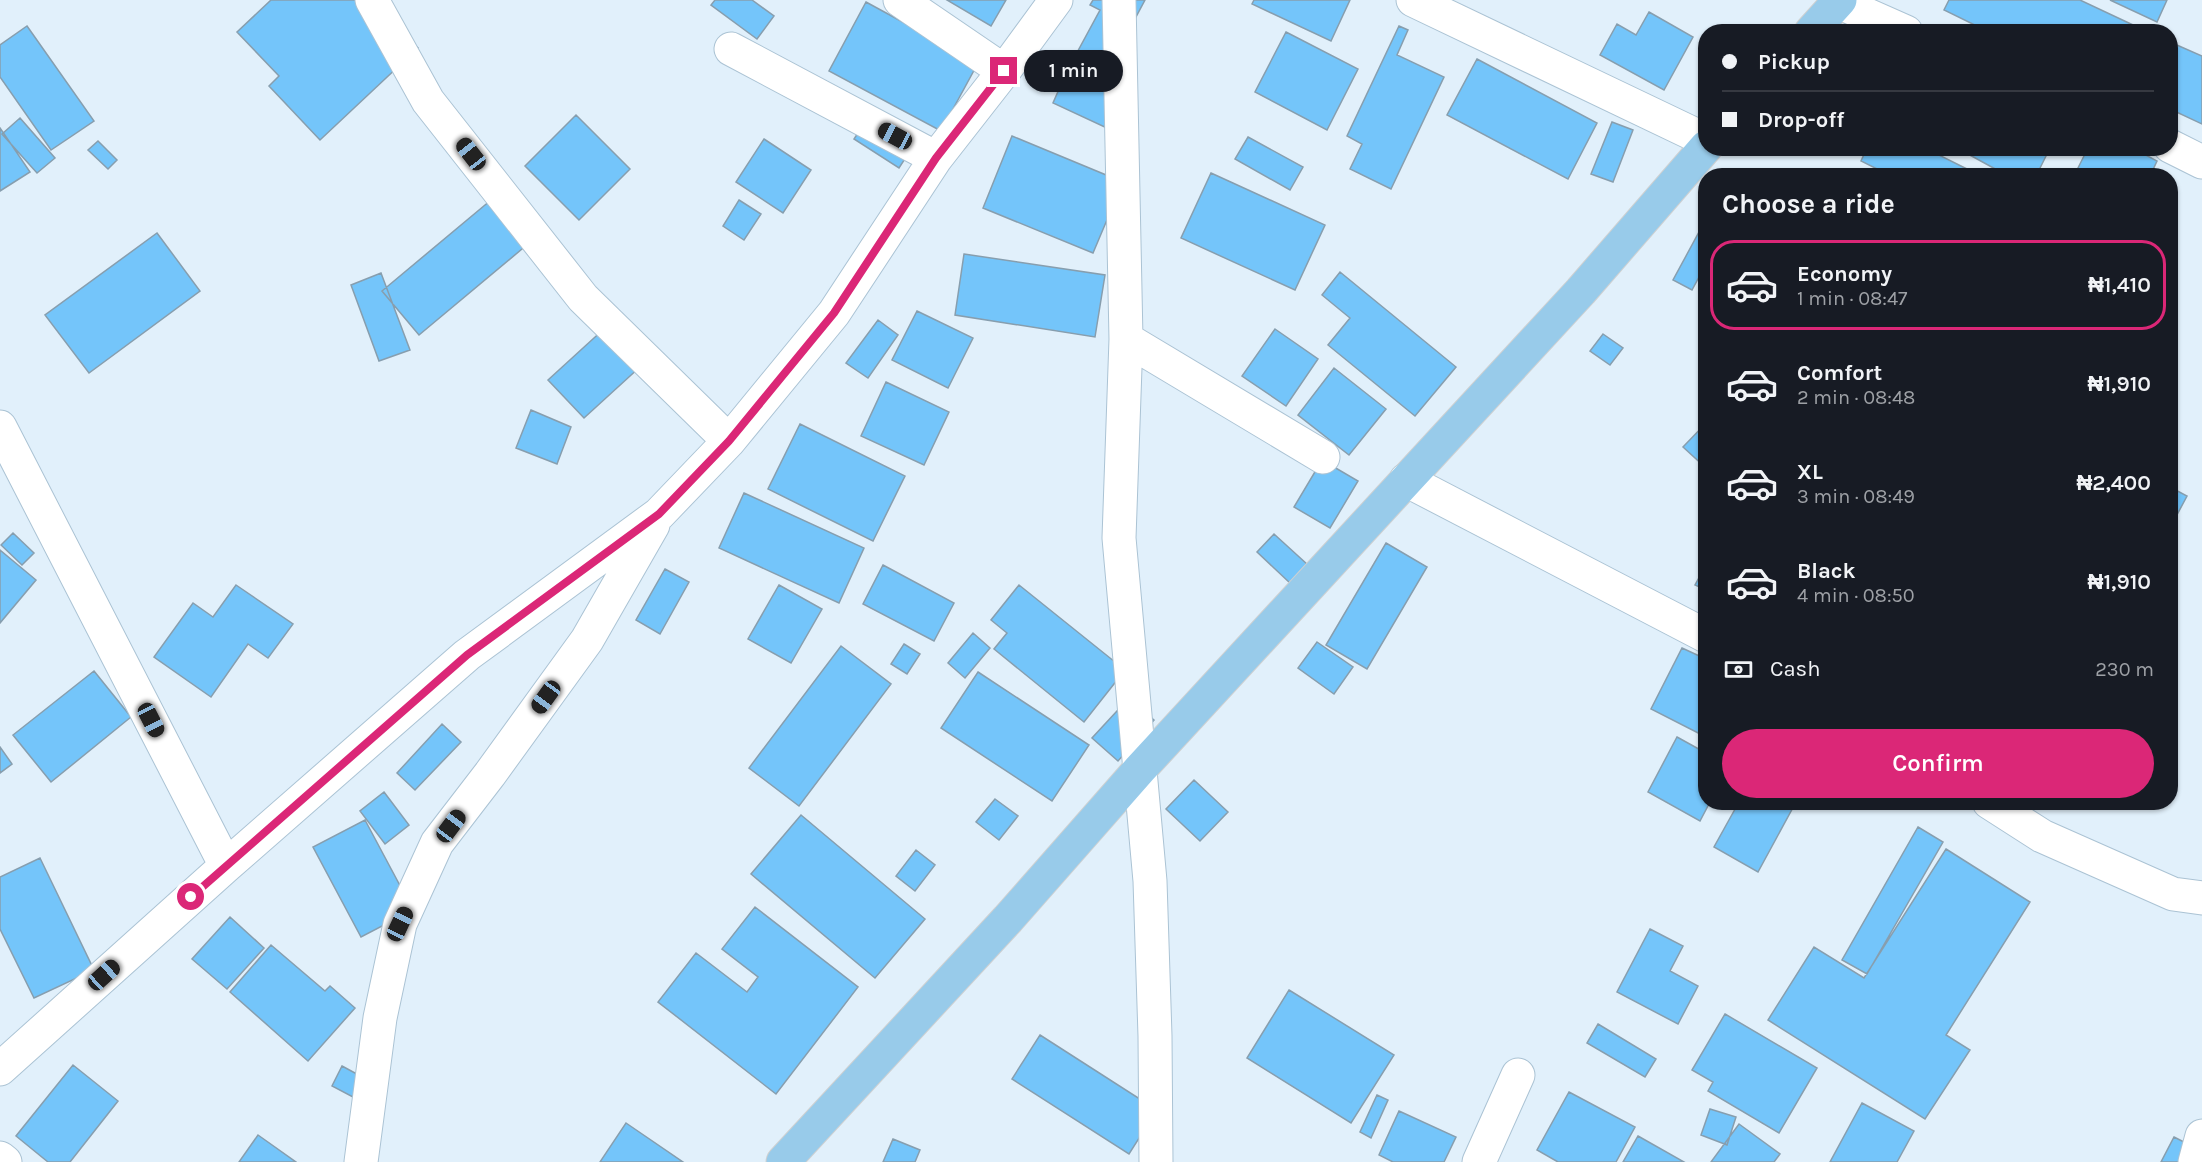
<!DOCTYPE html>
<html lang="en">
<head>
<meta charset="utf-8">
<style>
	:root { --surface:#171b24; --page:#242831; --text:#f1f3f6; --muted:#9ea1a6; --line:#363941; --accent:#db2777 }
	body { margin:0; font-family:Karla,sans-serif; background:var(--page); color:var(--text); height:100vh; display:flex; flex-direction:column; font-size:22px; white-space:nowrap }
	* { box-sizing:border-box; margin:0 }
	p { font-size:20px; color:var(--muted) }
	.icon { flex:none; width:33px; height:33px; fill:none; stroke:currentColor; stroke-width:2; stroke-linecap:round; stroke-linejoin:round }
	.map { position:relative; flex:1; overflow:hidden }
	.drawer { position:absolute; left:1698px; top:168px; width:480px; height:642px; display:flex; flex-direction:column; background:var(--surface); border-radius:24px; box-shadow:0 2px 4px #0004 }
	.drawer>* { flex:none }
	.guide { position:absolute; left:1698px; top:24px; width:480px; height:132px; border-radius:24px; box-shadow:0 2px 4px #0004; display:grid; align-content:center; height:132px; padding:0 24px; background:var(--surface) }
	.end { position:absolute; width:27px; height:27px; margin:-14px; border:8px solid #db2777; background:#fff; box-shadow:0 0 0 3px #fff }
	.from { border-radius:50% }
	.bubble { position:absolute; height:42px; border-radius:21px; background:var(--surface); box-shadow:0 2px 4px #0004; font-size:20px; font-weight:600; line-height:42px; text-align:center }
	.car { position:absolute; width:18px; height:36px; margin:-18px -9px; border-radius:8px; box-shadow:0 0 4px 2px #0007; background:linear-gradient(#222 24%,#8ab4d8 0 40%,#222 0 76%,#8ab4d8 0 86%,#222 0) }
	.guide b { display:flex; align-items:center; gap:21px; height:57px; font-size:22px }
	.guide b+b { border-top:2px solid var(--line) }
	.guide i { width:15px; height:15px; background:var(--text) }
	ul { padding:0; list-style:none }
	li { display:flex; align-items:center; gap:18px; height:90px; margin:0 12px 9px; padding:0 12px; border:3px solid transparent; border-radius:24px }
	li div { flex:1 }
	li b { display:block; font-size:22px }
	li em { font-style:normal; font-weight:600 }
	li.on { border-color:var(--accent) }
	li>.icon { width:54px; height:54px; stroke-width:1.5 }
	h2 { padding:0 24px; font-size:27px; line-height:72px }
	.pay { display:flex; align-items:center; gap:15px; height:66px; padding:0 24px; font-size:22px }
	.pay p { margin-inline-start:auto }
	.action { display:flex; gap:12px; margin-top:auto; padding:12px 24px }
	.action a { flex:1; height:69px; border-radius:36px; background:var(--accent); color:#fff; font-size:24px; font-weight:600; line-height:69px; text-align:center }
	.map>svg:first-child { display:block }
	.building { fill:#74c5fa; stroke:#879eae; stroke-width:1.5 }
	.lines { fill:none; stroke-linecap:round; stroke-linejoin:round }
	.minor-casing { stroke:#abc3d4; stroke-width:35 }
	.major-casing { stroke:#ced0d1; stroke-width:35 }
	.minor { stroke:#fff; stroke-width:33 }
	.major { stroke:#98cbea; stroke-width:33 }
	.route { stroke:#db2777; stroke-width:8 }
</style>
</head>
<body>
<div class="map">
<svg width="2202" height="1162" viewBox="0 0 2202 1162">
	<rect width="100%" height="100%" fill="#e1f0fb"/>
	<!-- building -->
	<path class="building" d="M271,0H372L418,48L320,140L269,86L279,76L237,32Z
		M715,0H752L774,16L757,39L711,5Z
		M947,0H1006L991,26Z
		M1093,0H1145L1104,77L1073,60L1100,10L1090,5Z
		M1254,0H1350L1331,41L1252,4Z
		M1949,0H2080L2148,32H1989L1944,10Z
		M1949,0H2080L2148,32H1989L1944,10Z
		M2110,0H2167L2157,22Z
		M2110,0H2167L2157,22Z
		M866,2L978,63L941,131L829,71Z
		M1649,12L1693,37L1664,90L1600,55L1617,24L1636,35Z
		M27,26L94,121L51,150L0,77V45Z
		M1399,26L1408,30L1397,55L1444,77L1391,189L1350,169L1362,144L1347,136Z
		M1286,32L1358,69L1327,130L1255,92Z
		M2170,42L2202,56V124L2170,109Z
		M2170,42L2202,56V124L2170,109Z
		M1477,59L1597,123L1568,179L1447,115Z
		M1071,62L1128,88L1109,129L1053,103Z
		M576,115L630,169L579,220L525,166Z
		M20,118L55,158L37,173L2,134Z
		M867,119L912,148L899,168L854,139Z
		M1612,122L1633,130L1613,182L1591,174Z
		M0,128L30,172L0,191Z
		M1012,136L1123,182L1093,253L983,208Z
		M1248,137L1303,167L1290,190L1235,159Z
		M764,139L811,170L783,213L736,182Z
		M98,141L117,160L108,169L88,150Z
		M1867,148H1925L1981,176H1891L1861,161Z
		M1867,148H1925L1981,176H1891L1861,161Z
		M1957,148H2050L2036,176H2008Z
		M1957,148H2050L2036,176H2008Z
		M2088,148H2133L2157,161L2150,176H2074Z
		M2088,148H2133L2157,161L2150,176H2074Z
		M1211,173L1325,225L1295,290L1181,238Z
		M491,200L528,244L419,335L382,291Z
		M739,200L761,214L744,240L723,226Z
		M1699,232L1706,235V264L1692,290L1673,280Z
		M157,233L200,291L89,373L45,315Z
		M964,254L1105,275L1095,337L955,315Z
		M1340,272L1456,367L1415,416L1328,345L1350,318L1322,295Z
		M381,273L410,350L379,361L351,285Z
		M917,311L973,338L948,388L892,360Z
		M878,320L898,335L868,378L846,363Z
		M606,327L641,366L584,418L548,380Z
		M1275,329L1318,359L1286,406L1242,376Z
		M1603,334L1623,348L1610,365L1590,351Z
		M1334,368L1386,409L1349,455L1298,415Z
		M886,382L949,412L924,465L861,436Z
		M531,410L571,427L557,464L516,448Z
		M1706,423V468L1683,447Z
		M800,424L905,476L873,541L768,489Z
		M1322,460L1358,481L1330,528L1294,507Z
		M2170,487L2187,496L2170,528Z
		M2170,487L2187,496L2170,528Z
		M744,493L864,548L839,603L719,548Z
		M13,533L34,553L22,565L1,545Z
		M1274,534L1308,565L1291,584L1257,552Z
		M1386,543L1427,567L1367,669L1326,645Z
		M0,550L36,580L0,623Z
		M883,565L954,603L934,641L863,604Z
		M1706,565V590L1695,585Z
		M1706,565V590L1695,585Z
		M665,569L689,582L660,634L636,620Z
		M236,585L293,624L268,658L248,644L211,697L154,657L193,603L213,617Z
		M779,585L822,609L791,663L748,639Z
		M1019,585L1125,670L1084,722L994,649L1007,633L991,620Z
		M973,633L990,648L965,678L948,663Z
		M1317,642L1353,667L1334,694L1298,668Z
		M904,644L920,654L907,674L891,664Z
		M841,646L891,684L799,806L749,768Z
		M1682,648L1706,659V737L1651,709Z
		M1682,648L1706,659V737L1651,709Z
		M94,671L131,717L51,782L13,735Z
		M978,672L1089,745L1052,801L941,728Z
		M1129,698L1154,720L1118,761L1092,738Z
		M442,724L461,742L415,790L397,773Z
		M1677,737L1706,753V802H1710L1700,821L1648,792Z
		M0,747L12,764L0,773Z
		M1194,780L1228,812L1200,841L1166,809Z
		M384,792L409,825L385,844L360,811Z
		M995,799L1018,816L999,840L976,822Z
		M1739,802H1796L1758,872L1714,847Z
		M1739,802H1796L1758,872L1714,847Z
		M801,815L925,919L875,978L751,874Z
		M365,820L413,910L361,937L313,847Z
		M1918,827L1943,842L1867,974L1842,960Z
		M1918,827L1943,842L1867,974L1842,960Z
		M1946,849L2030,902L1946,1035L1970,1050L1925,1119L1768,1020L1814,947L1864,978Z
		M1946,849L2030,902L1946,1035L1970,1050L1925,1119L1768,1020L1814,947L1864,978Z
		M916,850L935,865L915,891L896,876Z
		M40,858L94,970L34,998L0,929V877Z
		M755,907L858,987L776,1094L658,1002L696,953L747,992L758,977L722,949Z
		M230,917L264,948L227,989L192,959Z
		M1650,929L1683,946L1670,971L1698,986L1678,1024L1617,992Z
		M1650,929L1683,946L1670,971L1698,986L1678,1024L1617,992Z
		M271,945L325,991L330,986L355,1008L308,1061L230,992Z
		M1289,990L1394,1055L1351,1123L1247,1058Z
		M1725,1014L1817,1068L1779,1133L1708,1091L1713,1082L1692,1070Z
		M1725,1014L1817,1068L1779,1133L1708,1091L1713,1082L1692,1070Z
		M1598,1024L1656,1059L1645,1077L1587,1043Z
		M1040,1035L1157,1110L1129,1154L1012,1079Z
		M73,1065L118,1101L70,1162H48L16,1136Z
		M342,1066L381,1087L370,1106L332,1086Z
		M1569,1092L1635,1127L1616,1162H1558L1537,1150Z
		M1569,1092L1635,1127L1616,1162H1558L1537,1150Z
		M1377,1095L1388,1100L1371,1138L1360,1132Z
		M1862,1103L1914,1131L1897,1162H1830Z
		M1862,1103L1914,1131L1897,1162H1830Z
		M1710,1109L1736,1117L1727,1145L1701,1135Z
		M1710,1109L1736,1117L1727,1145L1701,1135Z
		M1399,1111L1456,1137L1444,1162H1393L1379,1155Z
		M626,1123L683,1162H600Z
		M1739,1124L1780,1154L1774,1162H1711Z
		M1739,1124L1780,1154L1774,1162H1711Z
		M258,1135L296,1162H239Z
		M1638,1136L1684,1162H1623Z
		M1638,1136L1684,1162H1623Z
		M2174,1137L2202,1151V1162H2161Z
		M2174,1137L2202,1151V1162H2161Z
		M893,1139L920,1150L915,1162H883Z"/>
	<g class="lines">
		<!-- minor casing -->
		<g class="minor-casing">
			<path id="minor" d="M372,0L428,101L583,298L729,441
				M900,0L1004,71
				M1119,0L1126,339L1119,538L1150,881L1155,1036L1156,1162
				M1413,0L1706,140
				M1838,2L1906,32
				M731,49L936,158
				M2170,146L2202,162
				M1126,339L1323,457
				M0,427L226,866
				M1406,480L1706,636
				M1989,802L2042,836L2173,894L2202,898
				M0,1069L226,866L467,655L659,514L729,441L834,313L936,158L1004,71L1056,0
				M0,1158L5,1162
				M361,1162L380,1018L400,924L437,843L490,774L587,640L653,525
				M1479,1162L1518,1075
				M2195,1162L2202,1136"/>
		</g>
		<!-- major casing -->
		<g class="major-casing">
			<path id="major" d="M1811,32L1840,0
				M783,1162L1008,919L1140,769L1581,291L1706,147"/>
		</g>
		<!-- minor -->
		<use href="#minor" class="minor"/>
		<!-- major -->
		<use href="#major" class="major"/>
	</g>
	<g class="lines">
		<!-- route -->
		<path class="route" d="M191,897L467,655L659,514L729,441L834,313L936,158L1004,71"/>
	</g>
</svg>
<i class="end from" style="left:191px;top:897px"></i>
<i class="end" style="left:1004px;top:71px"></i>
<div class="bubble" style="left:1024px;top:50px;width:99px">1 min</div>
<i class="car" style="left:895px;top:136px;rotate:298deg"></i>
<i class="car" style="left:471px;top:154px;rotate:322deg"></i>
<i class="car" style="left:546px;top:697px;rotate:216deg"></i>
<i class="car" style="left:151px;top:720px;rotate:153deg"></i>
<i class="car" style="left:451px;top:826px;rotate:37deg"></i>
<i class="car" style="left:400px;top:924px;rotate:25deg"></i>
<i class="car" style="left:104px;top:975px;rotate:48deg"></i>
<div class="guide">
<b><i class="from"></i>Pickup</b>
<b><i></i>Drop-off</b>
</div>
<section class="drawer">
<h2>Choose a ride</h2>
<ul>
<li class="on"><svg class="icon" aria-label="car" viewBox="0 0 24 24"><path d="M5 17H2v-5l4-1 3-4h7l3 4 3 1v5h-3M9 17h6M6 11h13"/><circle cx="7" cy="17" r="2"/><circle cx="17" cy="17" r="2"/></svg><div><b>Economy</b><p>1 min · 08:47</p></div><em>₦1,410</em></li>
<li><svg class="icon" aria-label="car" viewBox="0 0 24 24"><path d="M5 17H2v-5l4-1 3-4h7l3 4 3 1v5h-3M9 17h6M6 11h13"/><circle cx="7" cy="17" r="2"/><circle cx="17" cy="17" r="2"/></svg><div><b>Comfort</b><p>2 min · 08:48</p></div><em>₦1,910</em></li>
<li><svg class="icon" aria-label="car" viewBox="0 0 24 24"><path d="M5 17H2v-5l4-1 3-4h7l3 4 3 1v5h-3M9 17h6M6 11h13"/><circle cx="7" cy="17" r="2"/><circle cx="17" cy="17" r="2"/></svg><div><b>XL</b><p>3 min · 08:49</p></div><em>₦2,400</em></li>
<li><svg class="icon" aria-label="car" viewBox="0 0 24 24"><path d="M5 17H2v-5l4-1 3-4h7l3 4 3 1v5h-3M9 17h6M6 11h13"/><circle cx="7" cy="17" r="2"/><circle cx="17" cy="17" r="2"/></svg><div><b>Black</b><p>4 min · 08:50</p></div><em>₦1,910</em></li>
</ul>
<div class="pay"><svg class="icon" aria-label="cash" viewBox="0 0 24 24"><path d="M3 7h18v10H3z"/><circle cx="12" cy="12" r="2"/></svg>Cash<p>230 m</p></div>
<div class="action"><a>Confirm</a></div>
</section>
</div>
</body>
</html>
